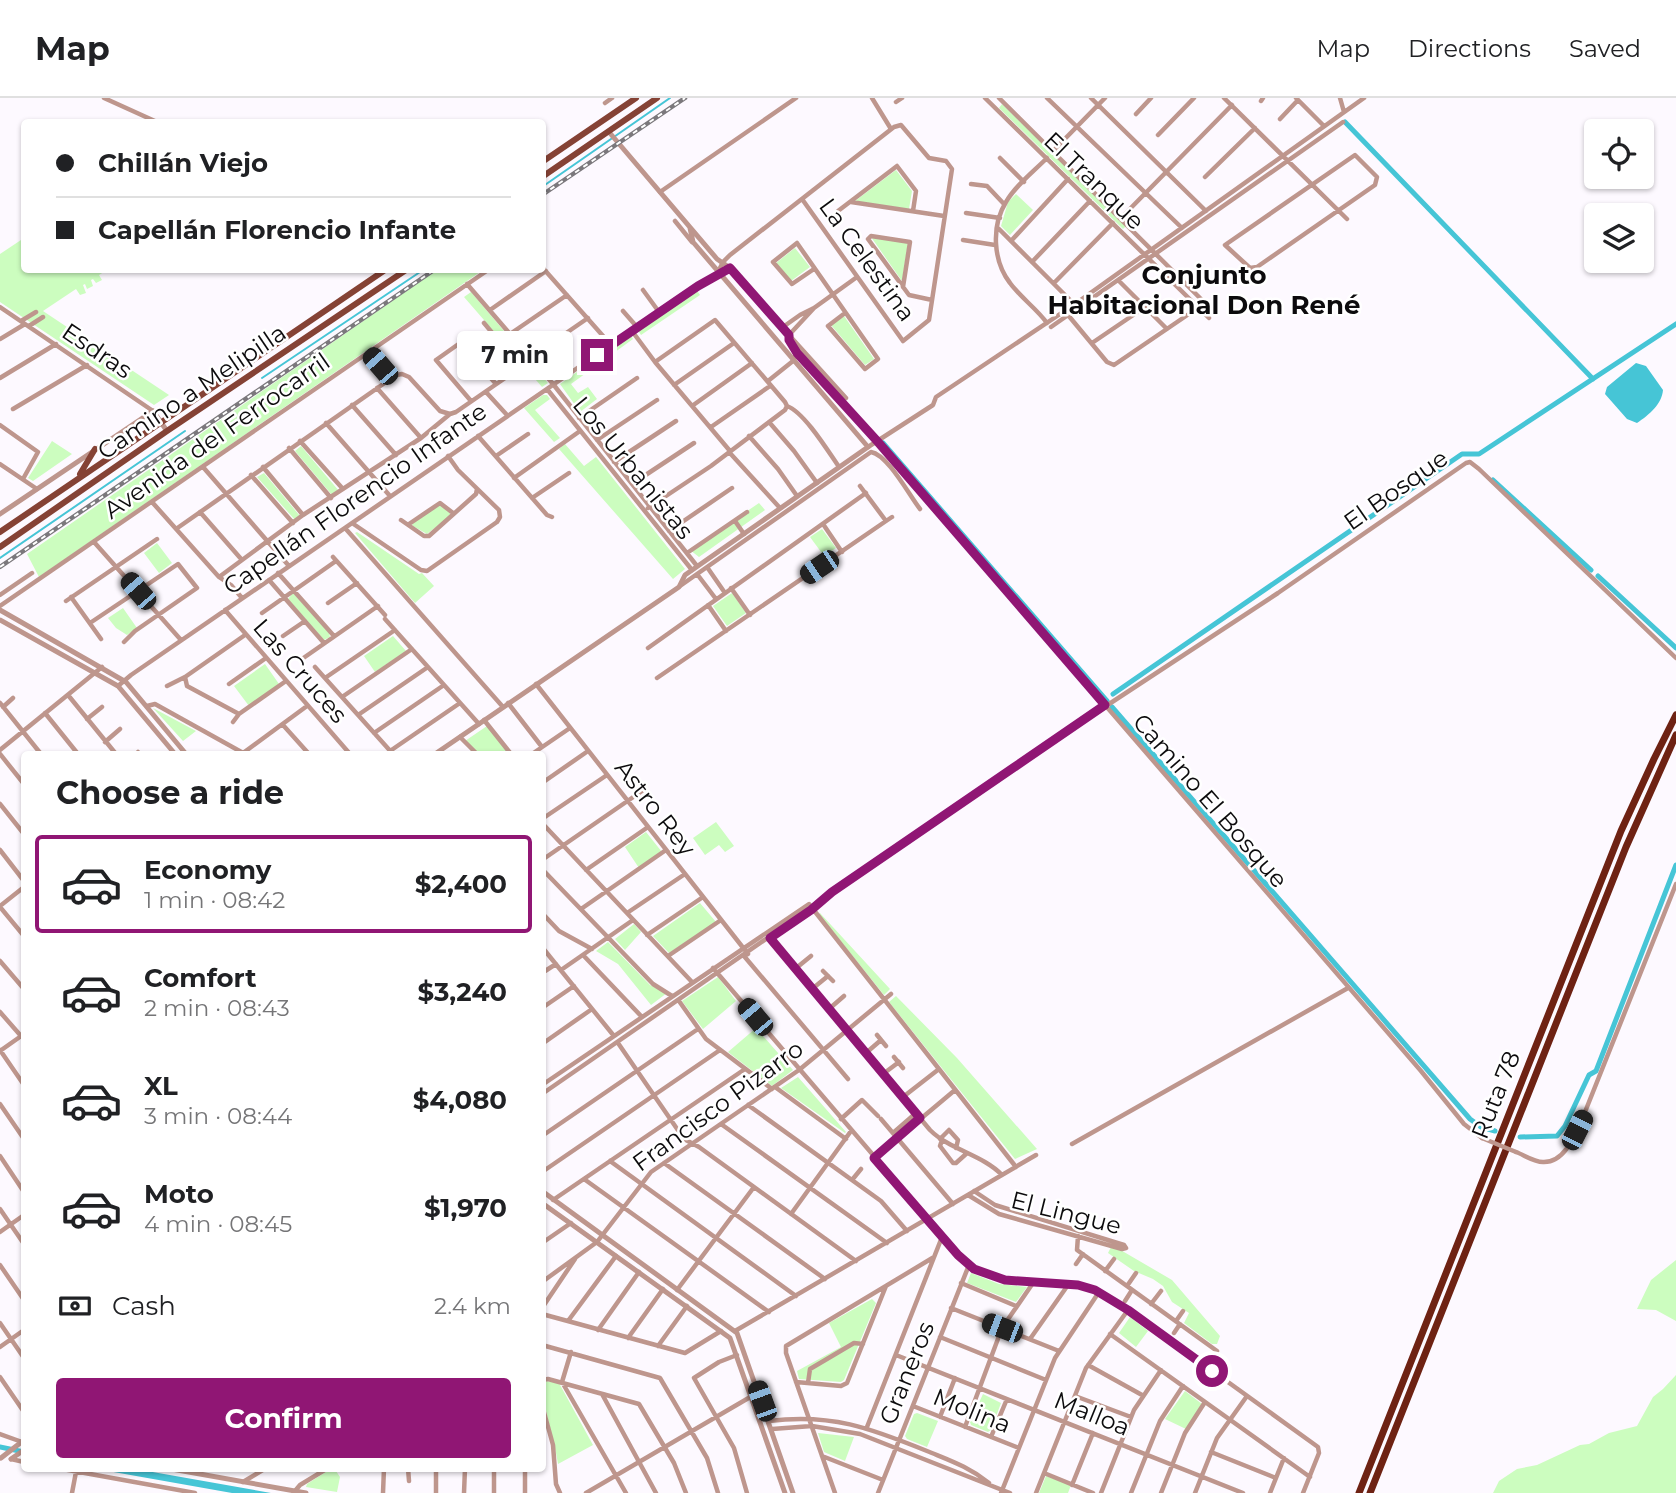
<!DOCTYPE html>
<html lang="en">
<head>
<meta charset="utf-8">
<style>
	:root { --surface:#fff; --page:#f6f6f6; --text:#202124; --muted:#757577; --line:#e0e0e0; --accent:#901674 }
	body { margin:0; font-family:Montserrat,sans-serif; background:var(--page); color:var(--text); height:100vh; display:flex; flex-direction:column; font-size:26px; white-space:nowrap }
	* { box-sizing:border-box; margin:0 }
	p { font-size:23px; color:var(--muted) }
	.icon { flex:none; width:38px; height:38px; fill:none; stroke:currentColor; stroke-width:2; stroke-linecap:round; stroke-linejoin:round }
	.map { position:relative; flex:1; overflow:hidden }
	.drawer { position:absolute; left:21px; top:653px; width:525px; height:721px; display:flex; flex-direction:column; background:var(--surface); border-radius:7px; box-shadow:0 2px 5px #0004 }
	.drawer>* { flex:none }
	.banner { position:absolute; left:21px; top:21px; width:525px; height:154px; border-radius:7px; box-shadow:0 2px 5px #0004; display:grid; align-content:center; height:154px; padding:0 35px; background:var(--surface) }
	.fabs { position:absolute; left:1584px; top:21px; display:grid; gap:14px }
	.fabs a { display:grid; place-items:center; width:70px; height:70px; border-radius:7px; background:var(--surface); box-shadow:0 2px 5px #0004; font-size:35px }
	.end { position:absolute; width:32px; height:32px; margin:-16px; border:9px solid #901674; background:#fff; box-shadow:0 0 0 4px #fff }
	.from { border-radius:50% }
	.bubble { position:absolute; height:49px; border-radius:7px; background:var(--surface); box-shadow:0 2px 5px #0004; font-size:23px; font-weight:700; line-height:49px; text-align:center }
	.car { position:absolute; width:21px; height:42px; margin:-21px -10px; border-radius:9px; box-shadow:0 0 5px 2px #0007; background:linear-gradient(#222 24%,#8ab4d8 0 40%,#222 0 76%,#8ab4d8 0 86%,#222 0) }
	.banner b { display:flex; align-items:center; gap:24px; height:66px; font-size:26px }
	.banner b+b { border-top:2px solid var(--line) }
	.banner i { width:18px; height:18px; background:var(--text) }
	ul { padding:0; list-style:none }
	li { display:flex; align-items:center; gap:21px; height:98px; margin:0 14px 10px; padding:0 21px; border:4px solid transparent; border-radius:7px }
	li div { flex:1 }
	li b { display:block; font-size:26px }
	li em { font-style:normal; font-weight:700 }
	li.selected { border-color:var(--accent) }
	li>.icon { width:63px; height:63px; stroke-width:1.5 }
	h2 { padding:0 35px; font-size:32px; line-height:84px }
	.pay { display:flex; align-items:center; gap:18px; height:77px; padding:0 35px; font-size:26px }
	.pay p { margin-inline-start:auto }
	.primary-button { display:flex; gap:14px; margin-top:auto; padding:14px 35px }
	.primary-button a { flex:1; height:80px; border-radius:7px; background:var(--accent); color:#fff; font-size:28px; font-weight:700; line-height:80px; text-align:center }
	header { display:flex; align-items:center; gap:42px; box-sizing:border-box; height:98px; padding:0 35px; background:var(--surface); border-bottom:2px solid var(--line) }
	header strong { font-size:33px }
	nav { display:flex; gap:38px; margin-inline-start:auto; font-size:24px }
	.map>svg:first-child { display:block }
	.green { fill:#ccfdbf }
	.water { fill:#46c5d6 }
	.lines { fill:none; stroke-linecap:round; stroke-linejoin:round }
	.stream { stroke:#46c5d6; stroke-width:2 }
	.canal { stroke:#46c5d6; stroke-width:5 }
	.minor { stroke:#be968d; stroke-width:4.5 }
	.tertiary { stroke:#be968d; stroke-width:5 }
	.primary { stroke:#854235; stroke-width:6 }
	.motorway { stroke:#6e2213; stroke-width:7 }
	.rail-casing { stroke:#7b787c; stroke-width:4.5 }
	.rail { stroke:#fff; stroke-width:2; stroke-dasharray:5; stroke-linecap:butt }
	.minor-bridge { stroke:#be968d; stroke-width:4.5 }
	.route { stroke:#901674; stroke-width:9 }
	.labels { text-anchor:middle; stroke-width:5; stroke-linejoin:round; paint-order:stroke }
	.street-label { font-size:24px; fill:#0c0b0d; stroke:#fff }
	.neighbourhood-label { font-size:26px; font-weight:bold; fill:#0c0b0d; stroke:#fff }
</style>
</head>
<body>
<header>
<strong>Map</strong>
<nav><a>Map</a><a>Directions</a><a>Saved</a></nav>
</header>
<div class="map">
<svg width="1676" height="1395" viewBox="0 0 1676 1395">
	<rect width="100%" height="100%" fill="#fdf9ff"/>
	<!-- green -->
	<path class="green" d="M1002,6L1126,128L1123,131L999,10Z
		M896,72L912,93L909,111L855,103Z
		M1016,96L1033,112L1010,137L1001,128L1008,104Z
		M871,139L908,145L902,183Z
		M24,140V172H107L99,177L102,182L96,185L93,181L91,182L93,188L87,191L85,186L83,187L86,195L80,197L76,191L43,213L169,297L154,307L0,204V156Z
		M795,150L810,169L791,183L776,165Z
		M437,172H483L39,479L27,456Z
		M696,191L700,197L641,237L637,231Z
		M471,194L548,285L542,289L464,199Z
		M844,218L874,261L865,267L831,227Z
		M630,236L633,241L571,286L578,295L588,289L597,301L580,314L560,286Z
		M543,297H547L550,301L535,312L560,340L554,344L524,310Z
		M52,343L72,356L33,383L28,380Z
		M565,346L584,368L596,359L685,471L673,481L559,351Z
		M301,348L339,393L332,397L295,353Z
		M264,375L300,418L295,422L257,379Z
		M759,405L765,412L699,459L690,452Z
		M440,406L450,415V418L427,436L413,428L412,426Z
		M822,431L836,450L824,458L810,439Z
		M357,434L419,476L422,475L434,488L415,505L355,435Z
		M157,445L172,465L159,475L144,455Z
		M293,495L329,535L330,539L324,542L288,501Z
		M732,495L746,515L727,528L713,508Z
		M123,510L137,530L127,537L116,530L108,520Z
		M393,538L406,553L375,574L364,558Z
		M265,566L279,586L249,608L234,588Z
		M153,610L196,633L183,643Z
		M487,628L509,656H478L465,643Z
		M716,724L734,748L725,754L719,747L705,757L693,740Z
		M646,734L662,754L639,770L625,749Z
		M700,805L716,824L669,855L653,838Z
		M820,815L890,891L884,897L819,816Z
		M634,826L641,834L625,852L615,841Z
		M608,844L650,887L667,895L651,907L618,866L596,853Z
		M718,879L736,903L703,931L682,903Z
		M896,898L957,960L1037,1051L1015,1061L889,904Z
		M756,930L793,972L772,988L728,954Z
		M798,979L846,1034L845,1035L781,990Z
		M1112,1147L1172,1182L1220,1238L1217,1246H1212L1184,1225L1189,1215L1172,1204L1163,1188L1153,1181L1134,1173L1108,1155Z
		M1676,1162V1223L1656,1212L1637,1211L1651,1182Z
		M971,1175L999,1186L1027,1189L1016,1204L967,1185Z
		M872,1201L876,1205L844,1282L841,1284L799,1281L797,1273L841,1249L829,1225Z
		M1130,1219L1148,1233L1136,1249L1119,1235Z
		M1676,1277V1395H1493L1499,1383L1517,1371L1537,1367L1580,1347L1589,1346L1609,1335L1637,1328L1653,1299L1663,1291Z
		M545,1283L559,1285L593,1347L558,1366C554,1339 543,1311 542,1284Z
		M1185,1293L1202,1306L1186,1331L1165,1321Z
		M983,1296L1001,1305L991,1332L988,1334L971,1327L970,1324Z
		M917,1315L938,1323L927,1349L907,1341L905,1338L914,1316Z
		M818,1335L854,1339L845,1363L824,1354Z
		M332,1370H334L340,1379L337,1394L306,1389L307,1386Z
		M1046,1378L1071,1387L1068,1395H1039Z"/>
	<!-- water -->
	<path class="water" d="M1636,265L1646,268L1663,292C1662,306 1649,317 1637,325L1627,321L1605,296L1607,289Z
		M91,1370H130L271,1395H232Z"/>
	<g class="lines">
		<!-- stream -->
		<path class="stream" d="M542,89L670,0
			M262,280L423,172
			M0,460L185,333"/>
		<!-- canal -->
		<path class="canal" d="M1345,24L1593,281
			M883,345L1107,603
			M1493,382L1591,472
			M1598,478L1676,550
			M1113,596L1462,356H1479L1676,226
			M1112,609L1470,1021L1481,1029L1495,1033
			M1520,1039L1557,1038L1565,1028L1589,977L1596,973L1676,767
			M0,1349L24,1354"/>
		<!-- minor -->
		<path class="minor" d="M104,0L157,24
			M872,0L891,31
			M985,0L1209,220
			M999,0L1215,215
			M1047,0L1182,130
			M1091,0L1206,113
			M1224,0L1347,121
			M1296,0L1324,28
			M1340,0L1344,14
			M1261,3L1263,0
			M896,4L902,0
			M605,5L612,0
			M1136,16L1151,0
			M1280,21L1298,2
			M1158,37L1194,0
			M1053,53L1105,0
			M1355,57L1377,79L1375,87L1257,169L1250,170L1225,147Z
			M1000,60L1024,84
			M1047,60C1033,74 1015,88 1006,104C991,128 993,163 1010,185C1021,200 1036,210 1047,225
			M1205,79L1255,30
			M971,86L987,88L1004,106
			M660,94L796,0
			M851,104L944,118
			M838,113L897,68L916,93L913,113
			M966,115L1000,120
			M1121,120L1232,7
			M675,123L692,144
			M999,131L1074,206
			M963,142L995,147
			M1011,143L1068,81
			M1032,164L1090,103
			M542,169L611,247
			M814,171L792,186L773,164L797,145L878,261L865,271L828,228L845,215
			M718,174L723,164L730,157L894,29L901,27L929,60L946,63L952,71L929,222L903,243L802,101
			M1118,182L1167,231
			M1054,185L1113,125
			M467,186L553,286L697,468
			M903,189L910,144L871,138L868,141L909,197L932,202
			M643,192L659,214
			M0,209L153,313
			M814,210L789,237L846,300
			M490,212L546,173
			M623,213L637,229
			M1068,217L1107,264L1114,267L1205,205
			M21,223L36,214
			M29,228L43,219
			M783,229L800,217L814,210L857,179
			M1051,229L1343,24
			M632,233L655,264L730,353
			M510,236L567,197
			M0,241L25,226
			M1092,245L1145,209
			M369,255L390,280
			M797,255L878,344L1421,973L1464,1026L1482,1040
			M530,260L588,220
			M655,264L715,222L785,304L787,308C804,314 828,353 839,369
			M0,280L56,246
			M768,283L793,263
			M674,287L734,245
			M377,290L421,340
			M547,291L692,472
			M486,294L507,317
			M471,303L436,262L460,245L496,286
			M352,307L396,357
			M692,308L752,265
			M13,311L87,267
			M579,320L637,280
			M769,324L794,353L817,385
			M326,325L390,398
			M0,327L38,354L23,381
			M711,329L770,288
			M478,338L547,417L552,419
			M749,338L778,371L797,398
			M597,342L657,302
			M300,343L343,391
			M868,349L933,307L936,299L1075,206L1364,0
			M289,350L331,400
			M729,354L780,410
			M496,358L528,336
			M614,364L676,323
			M0,366L37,391
			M203,369L289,468
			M263,369L303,417
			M251,377L293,425
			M514,380L580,333
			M632,386L694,345
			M860,388L886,423L892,419
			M532,400L569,375
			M152,404L219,479L231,487L242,500
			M648,410L711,368L785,312L787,308
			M200,414L242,462
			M401,422L424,438H429L476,396L477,391
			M735,423L744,436
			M352,425L421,472L427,473L497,424L500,419L499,412L458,372L448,358
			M409,426L440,405L453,415
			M823,426L842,454
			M345,430L503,609
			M176,431L396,277L402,276L409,279L440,313L450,316
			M669,433L732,390
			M94,444L181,542
			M687,455L747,414
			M333,459L385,517
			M707,469L725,495
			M278,475L334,538
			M697,476L716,501
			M219,479L303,417L421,340L450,316L456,314L521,269L484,225
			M269,482L324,545
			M680,488L871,354C888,357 909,397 920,411
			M731,490L750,517
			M0,497L32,475
			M71,499L101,541
			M66,503L157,441
			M328,505L357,485
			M708,507L726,533
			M0,508L488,172
			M225,512L350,656
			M262,515L336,463
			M385,521L479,626
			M90,525L178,466L197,490L135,533L124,544
			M283,538L305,523
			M648,550L866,395
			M302,561L378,508
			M315,569L393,656
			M185,579L187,588L239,616
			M325,580L395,532
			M657,580L886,423
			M229,586L266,560
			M536,586L748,856
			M118,588L131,577L659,214L718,175L730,170
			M167,588L185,579L245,537
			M68,597L116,656
			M342,599L412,551
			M0,605L41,656
			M508,605L542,649
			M147,608L155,606L245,656
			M3,609L13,600
			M45,615L78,656
			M358,617L428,569
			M87,621L102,609
			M484,622L511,656
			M233,624L239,616L286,583
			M283,627L309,656
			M374,635L444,587
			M460,639L477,656
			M105,644L120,631
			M0,652L102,569
			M390,653L460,605
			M243,655L307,608
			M0,656L24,686
			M136,656L138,654
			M532,656L570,630
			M542,685L588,653
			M0,706L24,736
			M542,721L607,677
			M542,725L692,884
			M0,752L24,783
			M542,762L642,693
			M542,771L653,886L672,898
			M586,772L648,729
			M0,808L24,789
			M0,809L24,838
			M581,811L666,752
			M542,815L559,833L592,851
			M627,815L685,776
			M647,837L703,799
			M770,840L930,1032C950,1052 983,1057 1002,1077
			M542,849L614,938
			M583,857L642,919
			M668,858L721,822
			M744,858L848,981
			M0,863L24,891
			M713,870L963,1162L980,1174L998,1181L1078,1187L1099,1194L1128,1212L1318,1349L1319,1355L1303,1395
			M795,871L811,858
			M561,872L633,822
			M823,873L833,883
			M542,875L556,866
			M812,891L828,878
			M679,903L706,941L772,991
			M542,910L574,888
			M829,911L844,898
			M0,914L21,938
			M877,937L886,948
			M618,945L684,1041L699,1049L856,1163
			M542,946L592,911
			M0,952L24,987
			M0,953L24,936
			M866,955L881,942
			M894,959L903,970
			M939,971L1016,1069
			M883,976L899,964
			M542,987L809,806L939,971L903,999
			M775,989L846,1041
			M542,996L1033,656L1278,495L1466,365L1470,364L1479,371L1676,560
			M0,1006L24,1041
			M748,1007L881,1103L907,1133
			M841,1021L862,1002L878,1018
			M881,1021L953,1106
			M721,1026L887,1145
			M893,1035L916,1015
			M542,1038L698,931
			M940,1041L949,1032L958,1042L956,1050
			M942,1042L940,1048L953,1065H956L966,1056
			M1072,1046L1348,890
			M1516,1054C1524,1057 1534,1064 1543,1064C1567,1065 1577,1031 1585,1014L1676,786
			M0,1058L24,1094
			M874,1060L955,992
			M610,1063L796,1198
			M664,1065L825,1181
			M542,1074L720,952
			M584,1081L769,1214
			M852,1082L861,1071
			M974,1093L995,1107L1124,1147L1126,1150
			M968,1097L999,1116L1122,1151L1126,1150
			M553,1102L745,971
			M0,1111L24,1146
			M791,1116L851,1033
			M0,1134L24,1117
			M1078,1138L1077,1152L1217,1253
			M542,1145L571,1125
			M1076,1166L1083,1156
			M0,1167L24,1202
			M1105,1173L1114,1161
			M542,1184L597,1144L651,1074L799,972L891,896
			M961,1185L1016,1208
			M1127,1188L1136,1175
			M677,1192L754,1089
			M1125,1203L1132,1192
			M1151,1206L1161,1193
			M542,1210L575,1161
			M951,1210L1059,1253
			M542,1216L685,1255L721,1233
			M568,1223L616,1158
			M1176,1223L1183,1213
			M0,1225L24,1260
			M598,1232L639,1174
			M735,1233L1036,1057
			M1174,1235L1180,1226
			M1110,1236L1310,1379
			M940,1239L1046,1282
			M628,1240L663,1191
			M1030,1241L1068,1187
			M542,1247L660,1280L707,1360L718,1395
			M658,1248L687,1208
			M0,1249L24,1232
			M571,1254L562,1284L626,1395
			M737,1257L719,1264L694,1280L734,1350L747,1395
			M896,1257L1243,1395
			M1088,1267L1142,1297
			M0,1279L24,1314
			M542,1282L548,1281L639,1306L674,1365L686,1395
			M796,1284L841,1288L847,1285L886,1188
			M808,1285L810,1271L854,1245L863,1246
			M602,1296L656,1395
			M1075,1298L1131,1319
			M542,1307L553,1347L556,1386L560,1395
			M913,1308L1019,1350
			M940,1319L955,1280
			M769,1323C831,1315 870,1330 927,1353C951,1363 969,1369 989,1385
			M867,1329L942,1139
			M965,1329L1002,1230L1033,1185
			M772,1331L812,1328L860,1336L1010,1395
			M0,1336L22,1344
			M991,1339L1007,1301
			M1211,1354L1276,1380
			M822,1358L883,1382
			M11,1361L24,1364
			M57,1370L195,1395
			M408,1370L409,1383
			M1044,1375L1093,1395
			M243,1384L266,1370
			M1072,1387L1093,1335
			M295,1393L300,1387L328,1370
			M72,1395L76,1374
			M383,1395L384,1370
			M436,1395V1370
			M464,1395L465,1370
			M494,1395V1370
			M525,1395V1370
			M586,1395L752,1298
			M835,1395L786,1255V1248L934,1159
			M878,1395L969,1167
			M1001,1395L1055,1260L1099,1194
			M1036,1395L1086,1270L1128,1212
			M1101,1395L1134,1312L1161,1272
			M1131,1395L1160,1323L1183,1288
			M1161,1395L1185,1335L1205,1304
			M1195,1395L1217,1340L1247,1298
			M1270,1395L1284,1360"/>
		<!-- tertiary -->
		<path class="tertiary" d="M609,34L717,161L730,170L789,237V242L797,255L793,263
			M0,416L153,313L167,333
			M0,512L126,584L186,656
			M0,522L118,588L175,656
			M435,656L679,489L685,477L868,349L693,144L690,130
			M542,1093L737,1235L793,1395
			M542,1105L730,1240L785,1395
			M1,1360L24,1342
			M11,1361L24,1352
			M166,1370L306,1395"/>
		<!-- primary -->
		<path class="primary" d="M542,64L636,0
			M542,79L657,0
			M80,376L95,351
			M0,434L385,172
			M0,449L167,333L406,172"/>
		<!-- motorway -->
		<path class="motorway" d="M1359,1395L1621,733L1654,661L1676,617
			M1370,1395L1626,749L1676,637"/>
		<!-- rail casing -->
		<g class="rail-casing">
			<path id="rail" d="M542,97L685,0
				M0,469L434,172"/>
		</g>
		<!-- rail -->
		<use href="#rail" class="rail"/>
		<!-- minor-bridge -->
		<path class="minor-bridge" d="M1482,1040L1516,1054"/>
	</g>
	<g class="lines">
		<!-- route -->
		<path class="route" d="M597,257L698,188L730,170L789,237V242L797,255L878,344L1105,607L832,794L811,812L770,840L920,1020L874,1060L958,1157L974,1171L1005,1182L1078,1187L1095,1192L1128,1212L1212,1273"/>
	</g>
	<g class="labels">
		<!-- street labels -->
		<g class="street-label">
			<text transform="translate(1094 83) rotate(44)" y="8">El Tranque</text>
			<text transform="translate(867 162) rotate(54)" y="8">La Celestina</text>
			<text transform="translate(97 253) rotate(34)" y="8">Esdras</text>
			<text transform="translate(192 294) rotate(-34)" y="8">Camino a Melipilla</text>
			<text transform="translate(217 338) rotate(-35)" y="8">Avenida del Ferrocarril</text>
			<text transform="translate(633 370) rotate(51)" y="8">Los Urbanistas</text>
			<text transform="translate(1396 392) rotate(-35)" y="8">El Bosque</text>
			<text transform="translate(355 401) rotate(-35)" y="8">Capellán Florencio Infante</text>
			<text transform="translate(300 573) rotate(49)" y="8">Las Cruces</text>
			<text transform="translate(1210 703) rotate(49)" y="8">Camino El Bosque</text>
			<text transform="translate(655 710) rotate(52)" y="8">Astro Rey</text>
			<text transform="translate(1496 997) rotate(-68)" y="8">Ruta 78</text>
			<text transform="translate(718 1008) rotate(-36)" y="8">Francisco Pizarro</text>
			<text transform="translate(1066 1115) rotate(14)" y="8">El Lingue</text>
			<text transform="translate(907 1275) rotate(-68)" y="8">Graneros</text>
			<text transform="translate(972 1313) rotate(22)" y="8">Molina</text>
			<text transform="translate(1092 1316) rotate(22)" y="8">Malloa</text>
		</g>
		<!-- neighbourhood labels -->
		<g class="neighbourhood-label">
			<text x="1204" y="186">Conjunto<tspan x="1204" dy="30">Habitacional Don René</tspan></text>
		</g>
	</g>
</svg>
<div class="fabs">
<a><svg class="icon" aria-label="locate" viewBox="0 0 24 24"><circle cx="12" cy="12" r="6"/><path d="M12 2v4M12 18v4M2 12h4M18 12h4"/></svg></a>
<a><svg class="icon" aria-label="layers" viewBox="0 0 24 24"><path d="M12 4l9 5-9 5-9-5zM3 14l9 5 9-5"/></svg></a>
</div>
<i class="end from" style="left:1212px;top:1273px"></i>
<i class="end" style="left:597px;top:257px"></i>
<div class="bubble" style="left:457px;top:233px;width:116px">7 min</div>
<i class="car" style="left:380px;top:268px;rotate:319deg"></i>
<i class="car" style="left:819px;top:469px;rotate:236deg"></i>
<i class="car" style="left:138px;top:493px;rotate:319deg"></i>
<i class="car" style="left:755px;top:919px;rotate:320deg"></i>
<i class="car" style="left:1577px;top:1032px;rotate:27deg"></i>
<i class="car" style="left:1002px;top:1230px;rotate:291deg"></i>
<i class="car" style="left:762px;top:1303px;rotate:340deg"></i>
<div class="banner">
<b><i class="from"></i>Chillán Viejo</b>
<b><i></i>Capellán Florencio Infante</b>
</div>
<section class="drawer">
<h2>Choose a ride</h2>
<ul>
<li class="selected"><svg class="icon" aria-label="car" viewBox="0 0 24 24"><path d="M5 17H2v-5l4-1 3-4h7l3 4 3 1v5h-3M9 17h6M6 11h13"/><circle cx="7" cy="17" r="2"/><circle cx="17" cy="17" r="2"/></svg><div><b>Economy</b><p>1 min · 08:42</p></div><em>$2,400</em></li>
<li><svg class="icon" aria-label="car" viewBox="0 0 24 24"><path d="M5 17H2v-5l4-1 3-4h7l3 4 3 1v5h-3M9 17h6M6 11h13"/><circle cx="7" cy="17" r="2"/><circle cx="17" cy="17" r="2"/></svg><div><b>Comfort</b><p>2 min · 08:43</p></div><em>$3,240</em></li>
<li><svg class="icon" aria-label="car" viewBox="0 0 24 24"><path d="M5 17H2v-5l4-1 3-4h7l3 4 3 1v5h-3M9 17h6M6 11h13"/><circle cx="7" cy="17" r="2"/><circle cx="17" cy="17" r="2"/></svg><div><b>XL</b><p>3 min · 08:44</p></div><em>$4,080</em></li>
<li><svg class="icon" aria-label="car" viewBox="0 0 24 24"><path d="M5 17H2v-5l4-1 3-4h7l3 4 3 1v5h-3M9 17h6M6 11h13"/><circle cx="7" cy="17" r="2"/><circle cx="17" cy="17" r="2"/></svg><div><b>Moto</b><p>4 min · 08:45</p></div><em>$1,970</em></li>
</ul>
<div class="pay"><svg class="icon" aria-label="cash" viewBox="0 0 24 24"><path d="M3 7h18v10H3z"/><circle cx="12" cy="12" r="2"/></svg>Cash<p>2.4 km</p></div>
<div class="primary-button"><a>Confirm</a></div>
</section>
</div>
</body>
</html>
